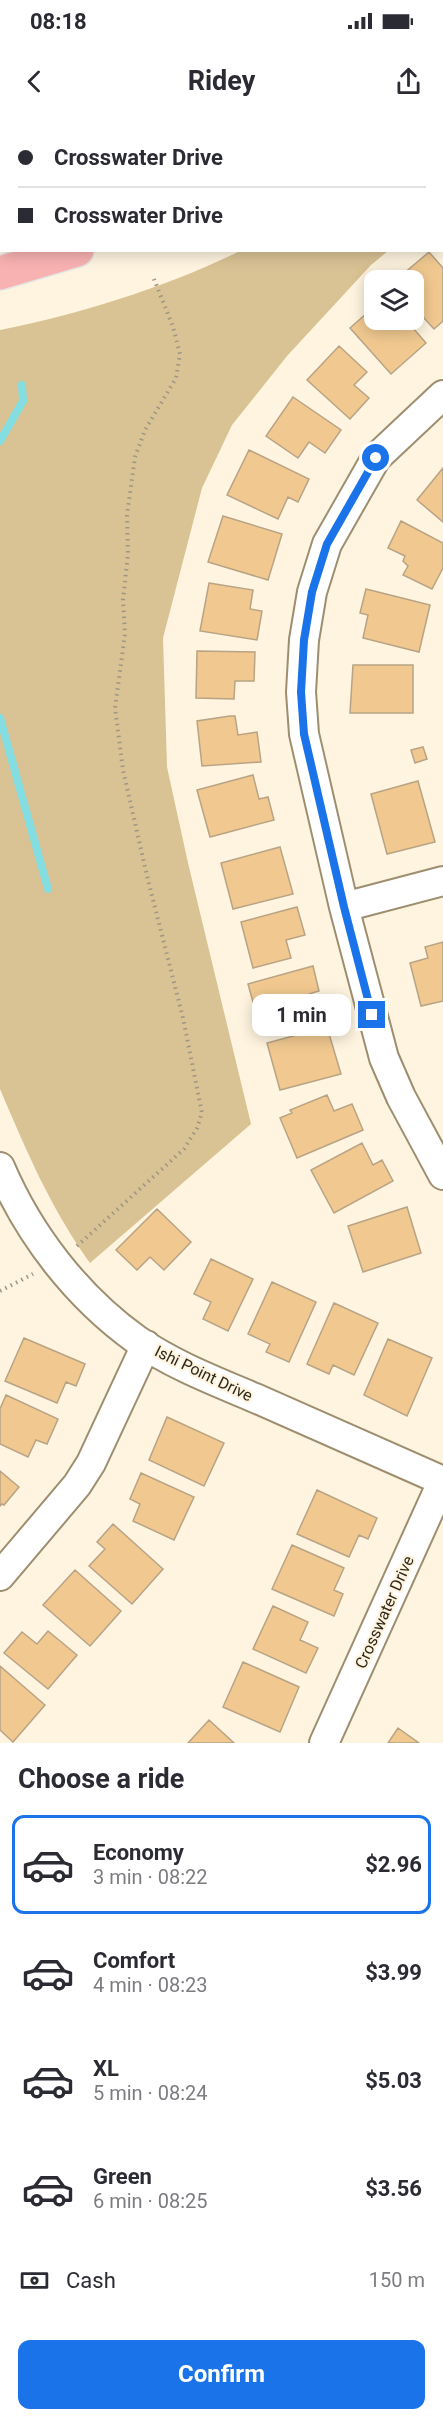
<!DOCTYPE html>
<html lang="en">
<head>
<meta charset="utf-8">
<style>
	:root { --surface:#fff; --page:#f2f2f3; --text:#2b2b33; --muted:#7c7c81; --line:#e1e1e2; --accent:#1a73e8 }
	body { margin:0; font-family:Roboto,sans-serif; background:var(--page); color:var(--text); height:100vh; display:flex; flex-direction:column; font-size:22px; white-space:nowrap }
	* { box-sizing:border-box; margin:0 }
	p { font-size:20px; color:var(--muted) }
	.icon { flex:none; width:33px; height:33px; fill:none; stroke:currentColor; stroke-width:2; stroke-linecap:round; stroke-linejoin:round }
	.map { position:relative; height:1623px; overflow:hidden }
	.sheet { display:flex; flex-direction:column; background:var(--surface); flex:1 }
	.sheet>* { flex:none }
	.hud { position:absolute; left:0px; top:0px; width:444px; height:132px; box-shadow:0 3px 15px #0003; display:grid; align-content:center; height:132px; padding:0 18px; background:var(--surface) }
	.buttons { position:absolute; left:364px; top:150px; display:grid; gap:12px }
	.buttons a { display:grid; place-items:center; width:60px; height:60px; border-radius:12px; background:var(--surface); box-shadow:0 3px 15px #0003; font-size:30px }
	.end { position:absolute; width:27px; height:27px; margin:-14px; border:8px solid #1a73e8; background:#fff; box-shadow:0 0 0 3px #fff }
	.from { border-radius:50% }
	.bubble { position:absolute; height:42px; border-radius:12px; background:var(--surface); box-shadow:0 3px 15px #0003; font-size:20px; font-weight:700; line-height:42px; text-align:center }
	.hud b { display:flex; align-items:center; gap:21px; height:57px; font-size:22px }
	.hud b+b { border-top:2px solid var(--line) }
	.hud i { width:15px; height:15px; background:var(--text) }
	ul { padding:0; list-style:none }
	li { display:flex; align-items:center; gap:18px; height:99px; margin:0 12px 9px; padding:0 6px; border:3px solid transparent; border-radius:12px }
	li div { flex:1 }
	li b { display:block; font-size:22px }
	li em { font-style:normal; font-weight:700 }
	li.selected { border-color:var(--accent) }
	li>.icon { width:54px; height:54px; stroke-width:1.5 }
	h2 { padding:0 18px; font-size:27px; line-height:72px }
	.pay { display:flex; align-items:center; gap:15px; height:66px; padding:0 18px; font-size:22px }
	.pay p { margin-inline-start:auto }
	.action { display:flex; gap:12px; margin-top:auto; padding:12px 18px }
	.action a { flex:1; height:69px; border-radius:12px; background:var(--accent); color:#fff; font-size:24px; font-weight:700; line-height:69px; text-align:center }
	.status { display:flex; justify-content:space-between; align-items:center; height:42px; padding:0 30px; background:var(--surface); direction:ltr }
	.status svg { height:16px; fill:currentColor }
	header { display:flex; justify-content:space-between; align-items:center; height:78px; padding:0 18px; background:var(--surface); font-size:27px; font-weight:700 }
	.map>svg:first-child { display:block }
	.green { fill:#d9c294 }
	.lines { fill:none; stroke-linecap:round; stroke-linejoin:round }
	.stream { stroke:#83dde1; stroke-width:8 }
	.building { fill:#f1c990; stroke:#b9a385; stroke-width:1.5 }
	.minor-casing { stroke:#9e8e6f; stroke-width:32 }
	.major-casing { stroke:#e6e5e4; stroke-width:36 }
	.path { stroke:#9e9685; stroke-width:4; stroke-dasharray:1.5 4.5; stroke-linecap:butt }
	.minor { stroke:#fff; stroke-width:28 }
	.major { stroke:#f8b2b1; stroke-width:33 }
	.route { stroke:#1a73e8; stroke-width:8 }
	.labels { text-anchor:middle; stroke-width:4.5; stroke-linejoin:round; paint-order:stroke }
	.street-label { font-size:16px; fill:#2f291c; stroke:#fef4df }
</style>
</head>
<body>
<div class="status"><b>08:18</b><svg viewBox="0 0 49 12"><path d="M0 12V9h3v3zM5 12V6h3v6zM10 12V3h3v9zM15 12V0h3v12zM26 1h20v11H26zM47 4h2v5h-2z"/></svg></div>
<header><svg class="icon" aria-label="back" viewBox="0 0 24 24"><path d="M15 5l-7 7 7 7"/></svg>Ridey<svg class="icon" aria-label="share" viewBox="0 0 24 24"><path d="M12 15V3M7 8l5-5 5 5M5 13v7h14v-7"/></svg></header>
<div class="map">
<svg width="443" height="1623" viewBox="0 0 443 1623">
	<rect width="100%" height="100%" fill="#fef4df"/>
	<!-- green -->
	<path class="green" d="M240,131H388L371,145L287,236L232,305L202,368L163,518L167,647L188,743L251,1004L90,1143C51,1089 26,1030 0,969V210C80,194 167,167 240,131Z"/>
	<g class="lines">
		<!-- stream -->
		<path class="stream" d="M2,2V0
			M0,321L23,281L22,265
			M0,598L48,769"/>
	</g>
	<!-- building -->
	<path class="building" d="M429,132L443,148V201L434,209L414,187V160H396Z
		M375,186V200H406L426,223L391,254L350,208Z
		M339,226L367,252L354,265L369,278L350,299L307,260Z
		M293,277L341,310L325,333L309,322L298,338L266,316Z
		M249,330L309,359L298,382L288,377L278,399L227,375Z
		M443,348V402L417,380Z
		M223,396L282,414L268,460L208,442Z
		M401,401L443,423V448L432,469L403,455L408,446L403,441L405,436L388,428Z
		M209,463L253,470L250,489L262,491L257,520L200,511Z
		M366,469L430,485L419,532L363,518L368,495L360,493Z
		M197,531L255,532L254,561H235L234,579L196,578Z
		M353,545H413V593H350Z
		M230,596H235L238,615L257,612L261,642L202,646L197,601Z
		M423,627L427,639L415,643L411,630Z
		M253,655L259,679L268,677L274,700L210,717L197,670Z
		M418,661L435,722L387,734L371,674Z
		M280,727L293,774L233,789L221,743Z
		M297,787L305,815L286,820L291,838L253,848L241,802Z
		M443,822V881L421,886L410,843L428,838L425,827Z
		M313,846L319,871L309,874L316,896L261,911L248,864Z
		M327,907L341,954L280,970L267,923Z
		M327,975L334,991L352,984L363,1010L297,1038L280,998L292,993L290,990Z
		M362,1023L373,1045L382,1040L393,1061L334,1093L311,1050Z
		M407,1087L421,1133L363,1152L348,1106Z
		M157,1089L191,1122L164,1150L150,1137L137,1150L116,1130Z
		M211,1139L253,1159L228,1211L203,1199L211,1182L194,1174Z
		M272,1162L316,1182L289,1242L266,1232L270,1224L248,1214Z
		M334,1183L378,1203L354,1255L333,1245L329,1254L307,1244Z
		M24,1218L85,1244L76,1266L66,1262L57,1283L5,1261Z
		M388,1219L432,1238L407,1296L364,1275Z
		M6,1275L58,1299L47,1324L36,1320L28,1337L0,1324V1289Z
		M167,1297L224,1323L204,1366L149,1340Z
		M0,1351L19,1367L4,1385L2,1384L0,1386Z
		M141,1353L194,1377L174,1420L133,1401L140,1384L130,1379Z
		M317,1370L377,1398L368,1419L359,1415L349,1437L297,1414Z
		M113,1404L163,1449L132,1484L89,1446L105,1429L97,1422Z
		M292,1425L344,1448L334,1470L343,1474L334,1496L272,1469Z
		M75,1450L121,1491L90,1526L43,1485Z
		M273,1486L308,1502L300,1520L318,1528L306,1553L253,1529Z
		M48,1511L77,1535L48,1569L4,1533L22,1512L37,1524Z
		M243,1542L299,1567L280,1612L223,1587Z
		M0,1546L45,1585L13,1622L0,1610Z
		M209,1600L234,1623H188Z
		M398,1608L419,1623H388Z"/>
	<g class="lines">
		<!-- minor casing -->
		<g class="minor-casing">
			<path id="minor" d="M443,275L376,338L327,424L312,472L304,520L301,572L304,614L344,787L384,938L401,977L443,1055
				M344,787L443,761
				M0,1047C29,1115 77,1177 137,1220C173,1245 215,1261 255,1278C318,1306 381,1333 443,1361
				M0,1456L77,1365L91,1343L146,1225
				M324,1623L443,1360"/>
		</g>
		<!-- major casing -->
		<g class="major-casing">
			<path id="major" d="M361,2L364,0
				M0,153L77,130"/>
		</g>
		<!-- path -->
		<path class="path" d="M77,1126L184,1029L197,1008L202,993L183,898L147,756L123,650L115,588L125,514L123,480L128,434L127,395L135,337L145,310L176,258L180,234L173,207L154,159
			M0,1171L33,1154"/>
		<!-- minor -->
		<use href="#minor" class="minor"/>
		<!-- major -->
		<use href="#major" class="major"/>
	</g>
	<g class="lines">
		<!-- route -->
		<path class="route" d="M372,895L344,787L304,614L301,572L304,520L312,472L327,424L376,338"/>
	</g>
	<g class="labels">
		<!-- street labels -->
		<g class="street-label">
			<text transform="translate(204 1253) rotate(26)" y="6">Ishi Point Drive</text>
			<text transform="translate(384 1492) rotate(-66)" y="6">Crosswater Drive</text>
		</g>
	</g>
</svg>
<div class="buttons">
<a><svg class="icon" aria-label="layers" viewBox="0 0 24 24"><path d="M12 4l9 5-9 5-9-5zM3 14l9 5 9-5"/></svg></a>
</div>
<i class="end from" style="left:376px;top:338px"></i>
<i class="end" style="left:372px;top:895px"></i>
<div class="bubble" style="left:252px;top:874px;width:99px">1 min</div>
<div class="hud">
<b><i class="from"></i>Crosswater Drive</b>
<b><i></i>Crosswater Drive</b>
</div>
</div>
<section class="sheet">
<h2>Choose a ride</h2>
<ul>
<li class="selected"><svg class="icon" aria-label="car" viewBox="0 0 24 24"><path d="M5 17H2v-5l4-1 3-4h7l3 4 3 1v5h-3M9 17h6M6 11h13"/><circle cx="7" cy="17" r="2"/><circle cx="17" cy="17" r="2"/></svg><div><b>Economy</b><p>3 min · 08:22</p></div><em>$2.96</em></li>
<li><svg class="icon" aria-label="car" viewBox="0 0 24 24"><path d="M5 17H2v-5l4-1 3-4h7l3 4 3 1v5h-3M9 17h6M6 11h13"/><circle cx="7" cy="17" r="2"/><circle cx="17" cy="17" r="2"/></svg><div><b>Comfort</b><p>4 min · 08:23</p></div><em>$3.99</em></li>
<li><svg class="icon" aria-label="car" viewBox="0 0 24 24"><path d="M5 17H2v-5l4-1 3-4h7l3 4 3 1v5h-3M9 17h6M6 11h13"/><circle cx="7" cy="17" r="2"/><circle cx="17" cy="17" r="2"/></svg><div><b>XL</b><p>5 min · 08:24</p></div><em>$5.03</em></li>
<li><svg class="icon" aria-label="car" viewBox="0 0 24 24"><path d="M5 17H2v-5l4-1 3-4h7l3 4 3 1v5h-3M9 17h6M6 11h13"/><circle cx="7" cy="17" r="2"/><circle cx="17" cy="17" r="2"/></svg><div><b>Green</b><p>6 min · 08:25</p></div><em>$3.56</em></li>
</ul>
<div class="pay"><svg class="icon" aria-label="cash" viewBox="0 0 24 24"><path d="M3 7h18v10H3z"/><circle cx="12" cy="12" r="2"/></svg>Cash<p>150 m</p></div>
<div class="action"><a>Confirm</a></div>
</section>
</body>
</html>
